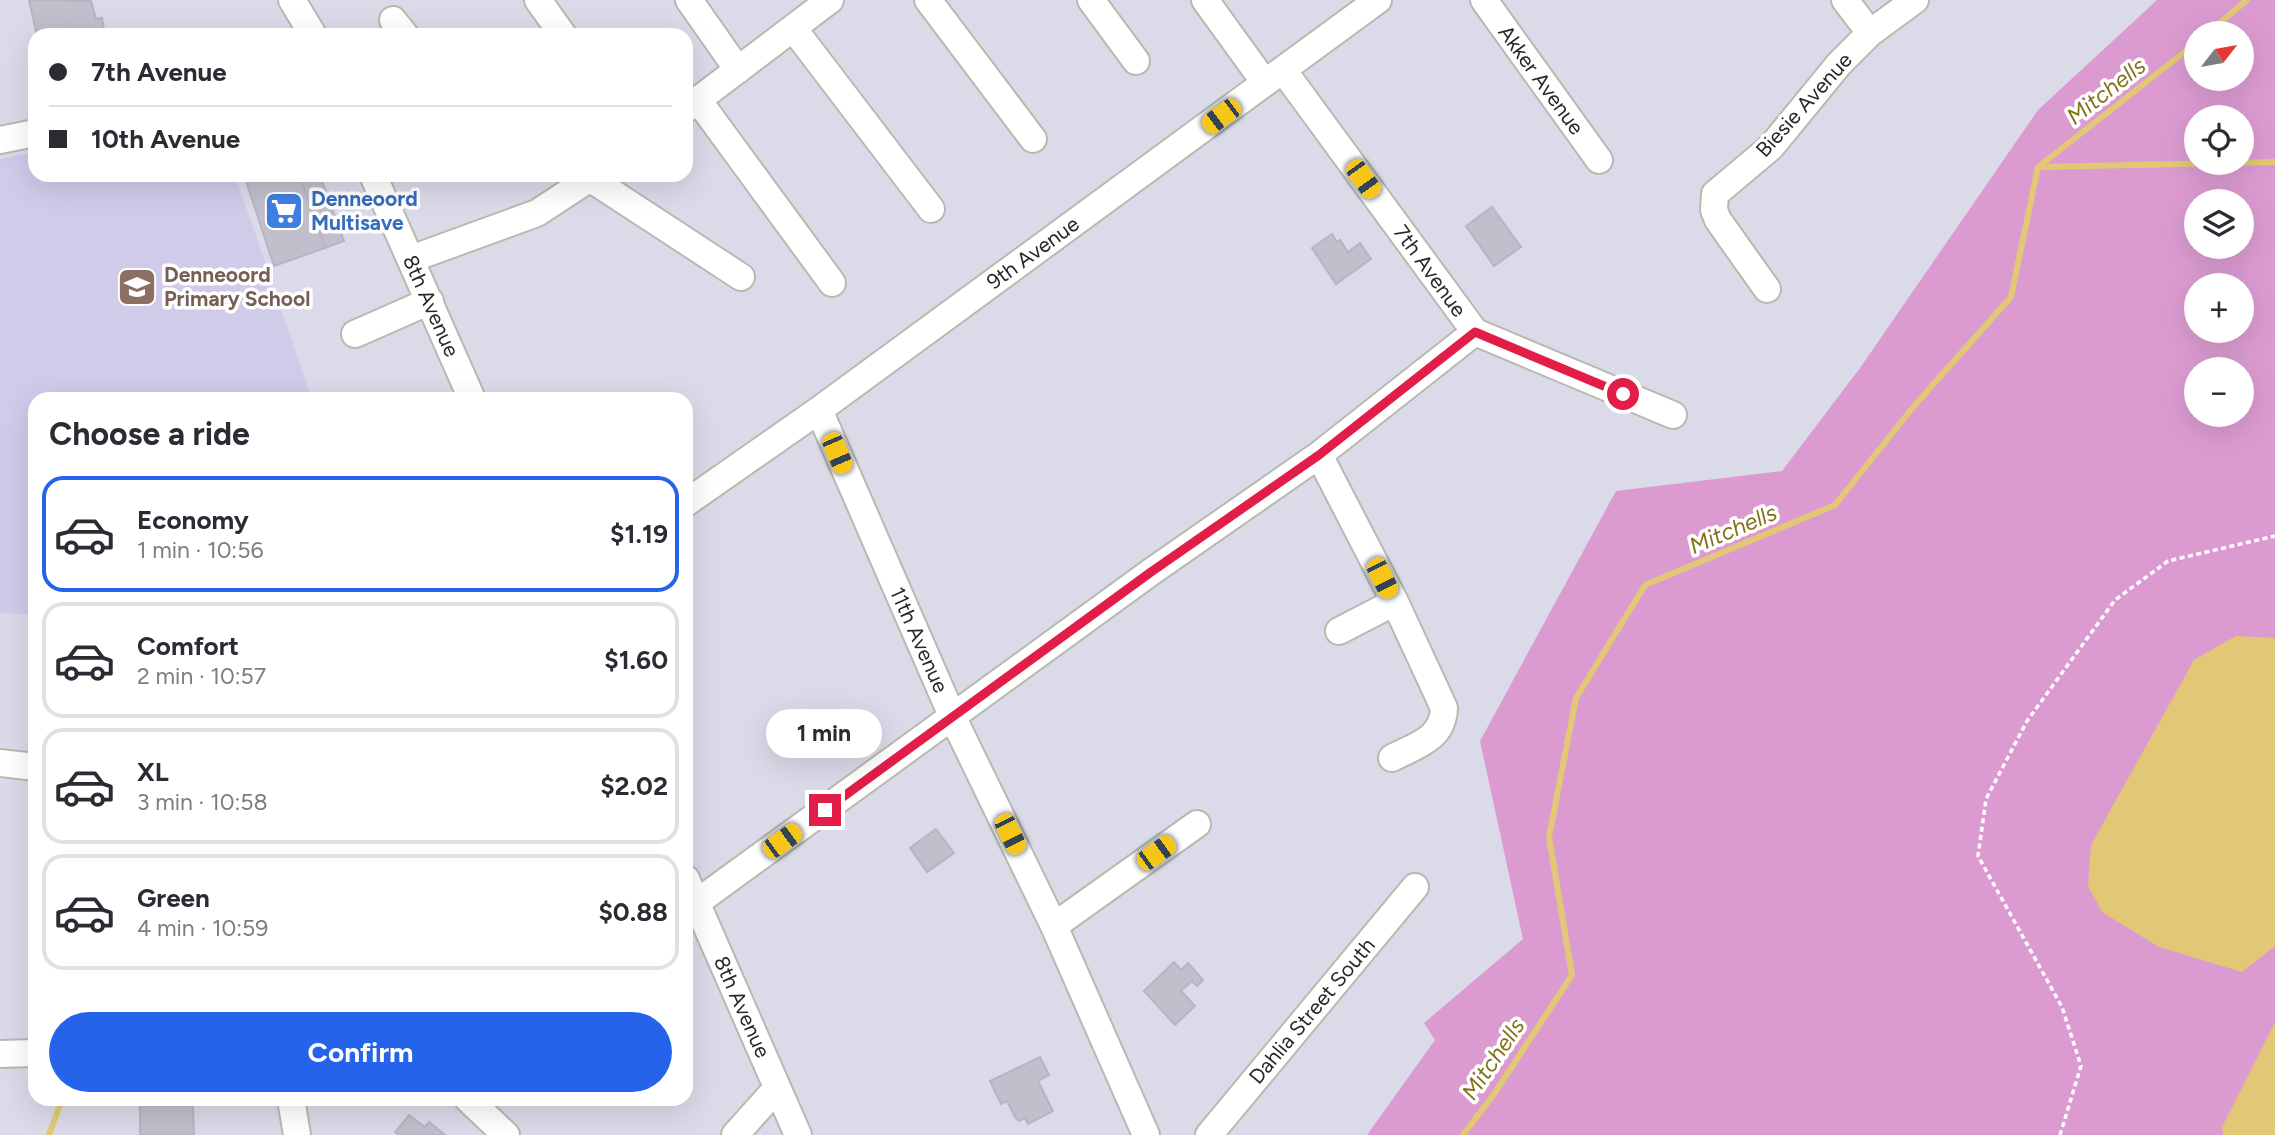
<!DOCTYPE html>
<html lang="en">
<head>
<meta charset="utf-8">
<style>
	:root { --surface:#fff; --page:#f7f7f7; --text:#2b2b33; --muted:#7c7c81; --line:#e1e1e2; --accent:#2563eb }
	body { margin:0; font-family:Figtree,sans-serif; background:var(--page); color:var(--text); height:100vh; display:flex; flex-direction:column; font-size:26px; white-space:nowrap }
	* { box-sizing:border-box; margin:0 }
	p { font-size:23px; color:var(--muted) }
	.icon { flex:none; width:38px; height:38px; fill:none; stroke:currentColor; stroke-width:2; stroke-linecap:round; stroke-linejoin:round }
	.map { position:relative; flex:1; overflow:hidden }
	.side { position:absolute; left:28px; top:392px; width:665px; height:714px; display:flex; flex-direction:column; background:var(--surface); border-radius:21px; box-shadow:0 7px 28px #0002 }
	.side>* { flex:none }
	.hud { position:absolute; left:28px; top:28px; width:665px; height:154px; border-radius:21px; box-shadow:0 7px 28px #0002; display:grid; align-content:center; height:154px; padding:0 21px; background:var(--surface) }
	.needle { width:46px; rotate:59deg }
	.buttons { position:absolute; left:2184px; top:21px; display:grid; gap:14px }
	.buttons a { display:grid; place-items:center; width:70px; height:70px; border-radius:50%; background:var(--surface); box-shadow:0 7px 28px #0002; font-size:35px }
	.end { position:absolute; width:32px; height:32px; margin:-16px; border:9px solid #e11d48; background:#fff; box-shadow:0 0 0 4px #fff }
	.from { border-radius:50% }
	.bubble { position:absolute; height:49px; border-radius:24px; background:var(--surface); box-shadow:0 7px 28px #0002; font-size:23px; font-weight:700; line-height:49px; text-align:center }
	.car { position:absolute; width:21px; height:42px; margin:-21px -10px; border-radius:9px; box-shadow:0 0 5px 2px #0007; background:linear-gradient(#f5c518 24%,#345 0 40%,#f5c518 0 76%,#345 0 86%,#f5c518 0) }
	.hud b { display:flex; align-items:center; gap:24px; height:66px; font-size:26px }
	.hud b+b { border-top:2px solid var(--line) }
	.hud i { width:18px; height:18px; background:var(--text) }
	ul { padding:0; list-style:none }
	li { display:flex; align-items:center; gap:21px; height:116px; margin:0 14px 10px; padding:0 7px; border:4px solid var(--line); border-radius:21px }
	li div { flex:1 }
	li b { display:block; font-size:26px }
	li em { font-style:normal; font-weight:700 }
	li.on { border-color:var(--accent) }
	li>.icon { width:63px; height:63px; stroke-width:1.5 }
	h2 { padding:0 21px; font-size:32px; line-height:84px }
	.cta { display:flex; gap:14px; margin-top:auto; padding:14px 21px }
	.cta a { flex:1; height:80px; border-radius:42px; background:var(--accent); color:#fff; font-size:28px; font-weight:700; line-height:80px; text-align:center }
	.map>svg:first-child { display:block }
	.education { fill:#d0cbe9 }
	.green { fill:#db9bd1; fill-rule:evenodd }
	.water { fill:#e2c876 }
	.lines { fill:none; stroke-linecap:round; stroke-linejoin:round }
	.stream { stroke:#e2c876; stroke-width:6 }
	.building { fill:#c0bfcb; stroke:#b7b4c4; stroke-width:2 }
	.minor-casing { stroke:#b7baae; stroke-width:30 }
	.path { stroke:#fff; stroke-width:3.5; stroke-dasharray:5 3.5; stroke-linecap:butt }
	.minor { stroke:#fff; stroke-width:26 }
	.route { stroke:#e11d48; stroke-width:9 }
	.labels { text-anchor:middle; stroke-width:7; stroke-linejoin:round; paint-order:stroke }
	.street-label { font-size:21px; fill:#282828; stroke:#fff }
	.shop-label { font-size:21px; font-weight:bold; fill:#366cbe; stroke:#fff; text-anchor:start }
	.education-label { font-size:21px; font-weight:bold; fill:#785e54; stroke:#fff; text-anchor:start }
	.water-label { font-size:23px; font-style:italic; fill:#84721a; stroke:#fff }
</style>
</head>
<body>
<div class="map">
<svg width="2275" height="1135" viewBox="0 0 2275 1135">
	<rect width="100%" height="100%" fill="#dbdae9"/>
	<!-- education -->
	<path class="education" d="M35,152V175H235L312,399H35V615L0,613V159Z"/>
	<!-- green -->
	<path class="green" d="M2157,0H2275V1135H1367L1435,1040L1424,1023L1523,939L1480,741L1616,491L1782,471L1860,368L2038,110ZM2196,33H2242V79H2196ZM2196,117H2242V163H2196ZM2196,201H2242V247H2196ZM2196,285H2242V331H2196ZM2196,369H2242V415H2196Z"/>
	<!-- water -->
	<path class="water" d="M2236,636L2275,638V946L2242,972L2159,947L2102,912L2088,886L2091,845L2194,660Z
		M2275,1022V1135H2223L2222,1127Z"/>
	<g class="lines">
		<!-- stream -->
		<path class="stream" d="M2208,33L2247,0
			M2039,167L2275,162
			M49,1135L62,1099
			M1463,1135L1494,1094L1572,975L1549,837L1576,698L1645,585L1835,505L1914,406L2011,297L2038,167L2196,43"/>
	</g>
	<!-- building -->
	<path class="building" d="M34,0L91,1L96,19L102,18L105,35H89L88,29L64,35H37L29,1Z
		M244,175H299L325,248L274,266Z
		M299,175H320L344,241L325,248Z
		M1492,207L1521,247L1494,266L1466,226Z
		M1332,234L1337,242L1340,240L1348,252L1360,243L1371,259L1336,284L1312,248Z
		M936,829L954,853L927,872L910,848Z
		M1174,962L1181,970L1188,963L1203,980L1197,986L1192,981L1181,991L1195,1006L1175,1025L1144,991Z
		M1040,1057L1049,1075L1038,1081L1053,1111L1028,1124L1025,1118L1019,1121L1015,1117L1007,1101L1001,1104L990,1081Z
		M140,1105H193L194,1135H140Z
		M409,1115L425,1127L429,1122L445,1135H399L395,1132Z"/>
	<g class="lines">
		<!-- minor casing -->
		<g class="minor-casing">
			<path id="minor" d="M292,0L313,35
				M538,0L563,35
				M689,0L738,70
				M928,0L1033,139
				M1091,0L1136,61
				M1205,0L1265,83
				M1484,0L1599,160
				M1845,0L1870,33
				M393,20L405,35
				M793,28L931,209
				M1283,70L1475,332L1673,415
				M698,100L832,283
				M686,109L830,0
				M0,140L35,133
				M373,175L472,399
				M585,175L741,277
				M411,259L537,213L595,175
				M1767,289L1718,220L1714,210L1715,194L1771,147L1839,64L1870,33L1915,0
				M355,334L430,301
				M819,410L953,718L1054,926L1146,1135
				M1319,455L1395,602L1444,708C1443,739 1417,745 1392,758
				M686,503L819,410L1378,0
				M1339,631L1395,602
				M0,763L35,767
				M686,879L798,1135
				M696,903L1151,572L1319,455L1475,332
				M1054,926L1197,824
				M0,1054L35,1053
				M291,1099L297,1135
				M468,1099L506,1135
				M735,1135L777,1088
				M1209,1135L1415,887"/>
		</g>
		<!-- path -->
		<path class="path" d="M2060,1135L2081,1066L2062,1007L1978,856L1986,799L2027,721L2115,600L2168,561L2275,536"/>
		<!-- minor -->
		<use href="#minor" class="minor"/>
	</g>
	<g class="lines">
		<!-- route -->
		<path class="route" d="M825,810L1151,572L1319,455L1475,332L1623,394"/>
	</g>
	<!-- icons -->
	<defs>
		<g id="supermarket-square" transform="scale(2.0125)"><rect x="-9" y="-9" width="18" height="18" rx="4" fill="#3f7fe0" stroke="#fff"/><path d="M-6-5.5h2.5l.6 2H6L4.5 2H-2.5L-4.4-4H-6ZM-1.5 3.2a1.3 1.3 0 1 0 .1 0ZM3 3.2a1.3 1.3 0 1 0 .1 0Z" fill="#fff"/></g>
		<g id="school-square" transform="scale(2.0125)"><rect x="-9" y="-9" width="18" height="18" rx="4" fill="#8d6e63" stroke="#fff"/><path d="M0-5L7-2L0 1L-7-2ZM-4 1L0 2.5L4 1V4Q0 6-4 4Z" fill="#fff"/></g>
	</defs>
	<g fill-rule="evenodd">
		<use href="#supermarket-square" x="284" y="211"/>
		<use href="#school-square" x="137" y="287"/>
	</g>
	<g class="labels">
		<!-- street labels -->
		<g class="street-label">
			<text transform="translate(1541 80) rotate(54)" y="7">Akker Avenue</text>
			<text transform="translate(1804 105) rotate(-48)" y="7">Biesie Avenue</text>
			<text transform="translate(1033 253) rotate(-36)" y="7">9th Avenue</text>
			<text transform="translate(1430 271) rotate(54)" y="7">7th Avenue</text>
			<text transform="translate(431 306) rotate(66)" y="7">8th Avenue</text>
			<text transform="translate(919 640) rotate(66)" y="7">11th Avenue</text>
			<text transform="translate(742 1007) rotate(66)" y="7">8th Avenue</text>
			<text transform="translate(1312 1011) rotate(-50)" y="7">Dahlia Street South</text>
		</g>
		<!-- shop labels -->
		<g class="shop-label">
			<text x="311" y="206">Denneoord<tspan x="311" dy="24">Multisave</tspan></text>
		</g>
		<!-- education labels -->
		<g class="education-label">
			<text x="164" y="282">Denneoord<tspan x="164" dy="24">Primary School</tspan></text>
		</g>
		<!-- water labels -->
		<g class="water-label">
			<text transform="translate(2106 91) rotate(-38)" y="8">Mitchells</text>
			<text transform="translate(1733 529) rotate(-23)" y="8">Mitchells</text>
			<text transform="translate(1493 1059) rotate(-56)" y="8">Mitchells</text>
		</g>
	</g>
</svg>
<div class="buttons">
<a><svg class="needle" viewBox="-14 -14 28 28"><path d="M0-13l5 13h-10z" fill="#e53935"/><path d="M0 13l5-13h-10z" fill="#7c7c81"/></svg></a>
<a><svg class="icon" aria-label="locate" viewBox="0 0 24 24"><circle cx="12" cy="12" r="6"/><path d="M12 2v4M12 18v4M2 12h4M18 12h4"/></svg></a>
<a><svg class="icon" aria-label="layers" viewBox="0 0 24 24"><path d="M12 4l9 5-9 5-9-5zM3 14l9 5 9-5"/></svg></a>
<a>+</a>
<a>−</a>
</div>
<i class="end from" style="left:1623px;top:394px"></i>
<i class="end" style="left:825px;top:810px"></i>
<div class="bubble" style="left:766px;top:709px;width:116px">1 min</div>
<i class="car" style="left:1221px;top:116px;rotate:233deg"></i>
<i class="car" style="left:1363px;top:179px;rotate:144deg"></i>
<i class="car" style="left:837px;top:453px;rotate:157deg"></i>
<i class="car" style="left:1382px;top:578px;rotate:153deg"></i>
<i class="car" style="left:1010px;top:834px;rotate:154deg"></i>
<i class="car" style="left:782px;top:841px;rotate:54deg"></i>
<i class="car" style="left:1156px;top:853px;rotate:54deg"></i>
<div class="hud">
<b><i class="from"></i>7th Avenue</b>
<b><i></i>10th Avenue</b>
</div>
<section class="side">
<h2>Choose a ride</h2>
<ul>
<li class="on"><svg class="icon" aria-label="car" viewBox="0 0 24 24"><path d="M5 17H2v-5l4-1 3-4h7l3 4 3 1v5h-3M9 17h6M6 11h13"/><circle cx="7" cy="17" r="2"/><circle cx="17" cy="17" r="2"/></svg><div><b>Economy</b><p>1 min · 10:56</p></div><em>$1.19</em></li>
<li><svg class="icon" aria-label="car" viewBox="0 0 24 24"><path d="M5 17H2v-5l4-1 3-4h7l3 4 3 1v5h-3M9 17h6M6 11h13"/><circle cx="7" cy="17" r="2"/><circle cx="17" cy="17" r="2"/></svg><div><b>Comfort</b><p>2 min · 10:57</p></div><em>$1.60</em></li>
<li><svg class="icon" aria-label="car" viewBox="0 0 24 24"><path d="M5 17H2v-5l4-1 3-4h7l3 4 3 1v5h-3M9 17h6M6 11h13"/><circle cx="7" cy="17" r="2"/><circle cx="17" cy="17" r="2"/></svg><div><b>XL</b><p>3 min · 10:58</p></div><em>$2.02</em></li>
<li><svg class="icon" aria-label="car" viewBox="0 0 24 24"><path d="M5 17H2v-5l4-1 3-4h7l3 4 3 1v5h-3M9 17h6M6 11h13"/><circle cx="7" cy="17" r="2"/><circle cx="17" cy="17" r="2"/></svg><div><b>Green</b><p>4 min · 10:59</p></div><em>$0.88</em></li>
</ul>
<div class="cta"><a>Confirm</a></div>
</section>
</div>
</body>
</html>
